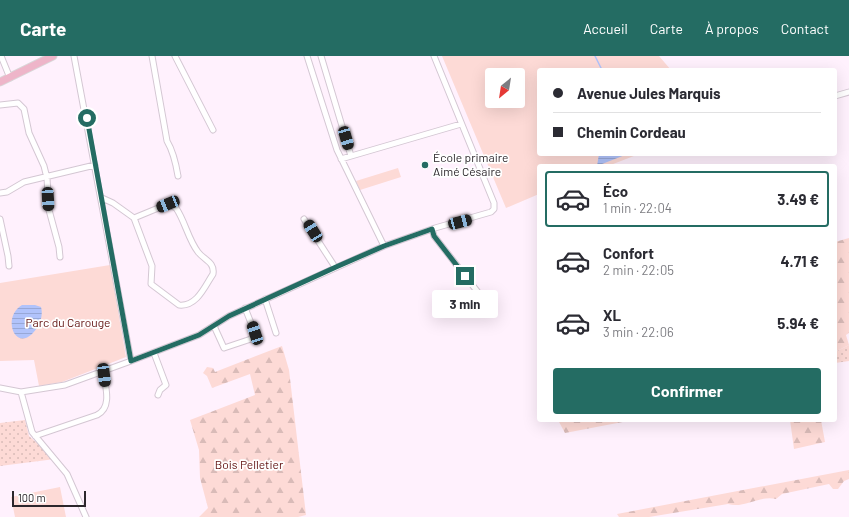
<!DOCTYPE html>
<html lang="fr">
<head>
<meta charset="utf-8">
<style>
	:root { --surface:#fff; --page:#f2f2f3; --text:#2b2b33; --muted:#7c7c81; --line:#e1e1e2; --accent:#246c63 }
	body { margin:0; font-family:Barlow,sans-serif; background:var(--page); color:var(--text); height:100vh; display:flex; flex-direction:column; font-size:15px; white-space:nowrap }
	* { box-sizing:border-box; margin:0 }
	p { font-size:13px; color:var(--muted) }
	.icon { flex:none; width:22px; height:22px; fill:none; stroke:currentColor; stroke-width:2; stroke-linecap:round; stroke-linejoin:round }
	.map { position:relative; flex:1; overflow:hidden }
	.drawer { position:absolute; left:537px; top:108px; width:300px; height:258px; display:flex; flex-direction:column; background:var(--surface); border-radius:4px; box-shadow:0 4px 16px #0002 }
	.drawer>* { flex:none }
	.hud { position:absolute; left:537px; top:12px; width:300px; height:88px; border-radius:4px; box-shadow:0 4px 16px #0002; display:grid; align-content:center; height:88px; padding:0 16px; background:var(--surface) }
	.needle { width:26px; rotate:210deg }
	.buttons { position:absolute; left:485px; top:12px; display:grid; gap:8px }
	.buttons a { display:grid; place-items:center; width:40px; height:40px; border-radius:4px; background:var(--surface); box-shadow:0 4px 16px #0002; font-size:20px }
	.scale { position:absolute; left:12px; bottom:10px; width:74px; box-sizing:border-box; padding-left:4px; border:2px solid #2c272c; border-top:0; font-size:11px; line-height:14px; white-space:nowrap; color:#2c272c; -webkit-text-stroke:3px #fff; paint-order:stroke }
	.end { position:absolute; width:18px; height:18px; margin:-9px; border:5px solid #246c63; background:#fff; box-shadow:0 0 0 2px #fff }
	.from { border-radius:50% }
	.bubble { position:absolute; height:28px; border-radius:4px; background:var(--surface); box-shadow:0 4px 16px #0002; font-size:13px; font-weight:700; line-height:28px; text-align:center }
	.car { position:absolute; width:12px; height:24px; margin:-12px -6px; border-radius:5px; box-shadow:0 0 3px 1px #0007; background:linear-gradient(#222 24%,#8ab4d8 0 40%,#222 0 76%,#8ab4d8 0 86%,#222 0) }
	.hud b { display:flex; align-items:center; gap:14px; height:38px; font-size:15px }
	.hud b+b { border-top:1px solid var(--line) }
	.hud i { width:10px; height:10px; background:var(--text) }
	ul { padding:7px 0 0; list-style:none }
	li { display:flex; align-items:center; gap:12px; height:56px; margin:0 8px 6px; padding:0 8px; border:2px solid transparent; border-radius:4px }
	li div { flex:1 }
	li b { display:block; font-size:15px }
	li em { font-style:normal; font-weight:700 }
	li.selected { border-color:var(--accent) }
	li>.icon { width:36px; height:36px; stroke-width:1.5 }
	.cta { display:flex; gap:8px; margin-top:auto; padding:8px 16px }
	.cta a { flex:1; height:46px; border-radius:4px; background:var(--accent); color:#fff; font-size:16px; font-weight:700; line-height:46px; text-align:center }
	header { display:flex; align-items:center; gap:24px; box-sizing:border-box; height:56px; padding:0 20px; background:var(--accent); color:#fff }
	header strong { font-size:19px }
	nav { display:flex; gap:22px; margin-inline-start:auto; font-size:14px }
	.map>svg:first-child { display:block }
	.grass { fill:url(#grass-dots) }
	.forest { fill:url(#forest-firs) }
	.green { fill:#fddad6; fill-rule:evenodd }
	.water { fill:url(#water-rules) }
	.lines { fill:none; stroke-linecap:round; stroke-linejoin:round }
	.stream { stroke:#b1c3fb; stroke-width:1.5 }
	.minor-casing { stroke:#d4c7d3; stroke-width:7 }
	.major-casing { stroke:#d9d8d9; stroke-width:9 }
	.minor { stroke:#fff; stroke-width:5 }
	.major { stroke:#eeb5c9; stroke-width:7 }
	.route { stroke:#246c63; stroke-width:5 }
	.poi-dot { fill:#246c63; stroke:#fff; stroke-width:1.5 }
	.labels { text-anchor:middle; stroke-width:3.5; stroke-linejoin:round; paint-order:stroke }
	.poi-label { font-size:12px; fill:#2c272c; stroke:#fff; text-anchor:start }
	.park-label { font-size:12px; fill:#621311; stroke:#fff }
</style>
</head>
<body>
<header>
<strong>Carte</strong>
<nav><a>Accueil</a><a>Carte</a><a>À propos</a><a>Contact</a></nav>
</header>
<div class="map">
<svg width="849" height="461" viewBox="0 0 849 461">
	<defs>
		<pattern id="grass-dots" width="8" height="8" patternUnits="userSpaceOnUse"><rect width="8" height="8" fill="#fddad6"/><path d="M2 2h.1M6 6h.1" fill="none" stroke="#d9bbb8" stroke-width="1.8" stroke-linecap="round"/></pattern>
		<pattern id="forest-firs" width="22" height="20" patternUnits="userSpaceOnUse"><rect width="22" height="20" fill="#fddad6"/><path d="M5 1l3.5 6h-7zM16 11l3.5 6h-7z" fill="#d9bbb8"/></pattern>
		<pattern id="water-rules" width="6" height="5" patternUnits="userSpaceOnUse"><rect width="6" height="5" fill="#b1c3fb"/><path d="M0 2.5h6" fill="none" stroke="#98a8d7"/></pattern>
	</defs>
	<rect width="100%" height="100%" fill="#fff1fd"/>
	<!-- grass -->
	<path class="grass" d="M849,289V305L835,307V296Z
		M25,364L29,380L55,403L0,410V367Z"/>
	<!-- forest -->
	<path class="forest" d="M849,182V277L846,279L849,289L835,296V186Z
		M282,290L289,314L306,459L298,461H199L208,452L200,422L199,394L190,364L255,339L250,318L212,332L207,320L203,317L207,311L213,312L215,316Z
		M558,364H633L565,377Z
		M790,364H821L825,386L794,393Z
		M849,414V423L844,425L838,433H833L829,428L782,438L776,443C759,439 744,453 728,448L649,461H619L617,458Z"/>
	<!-- green -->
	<path class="green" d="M442,0H659L671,14H539V98H639L608,110H539V138L506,152ZM492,19H518V45H492Z
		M398,112L401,121L360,134L356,125Z
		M110,209L126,301L62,326L39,330L34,304L0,305V227Z
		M60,431L66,461H15L11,441Z"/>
	<!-- water -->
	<path class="water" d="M599,98H625V99L597,110Z
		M22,249H35L41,251C43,258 41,266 37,272C17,301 0,262 22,249Z"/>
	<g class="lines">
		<!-- stream -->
		<path class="stream" d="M595,0L602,14"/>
		<!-- minor casing -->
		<g class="minor-casing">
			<path id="minor" d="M1,0L10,22
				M74,0L131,305
				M152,0L167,85C173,95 176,108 178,120
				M175,0L213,74
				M307,0L337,94L384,190
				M321,0L351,100
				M835,40L849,36
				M0,49L18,47L24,53L29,77L44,110L47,122L49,154L59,191L60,201
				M341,103L461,68
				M0,137L7,136L24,126L95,109
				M102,142L113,147L134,162L152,210L151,228L179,249C197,251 205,230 213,218C215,206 204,204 198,196C188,183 185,165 176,152L168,148L134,162
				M0,163L8,200L9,210
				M304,163L335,211
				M432,173L434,180L484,244
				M265,243L276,277
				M214,270L224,292L251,283L255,277L245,252
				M154,297L166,329L160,334L158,339
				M0,332L21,336L65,329L131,305L199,279L229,260L384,190L435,172L491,156L494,153V147L434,0
				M21,336L32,376L67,418L86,461
				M35,380L97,359C113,351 105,329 103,315"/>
		</g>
		<!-- major casing -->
		<g class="major-casing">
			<path id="major" d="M0,26L53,0"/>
		</g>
		<!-- minor -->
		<use href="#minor" class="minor"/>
		<!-- major -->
		<use href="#major" class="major"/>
	</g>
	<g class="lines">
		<!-- route -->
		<path class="route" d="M87,62L131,305L199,279L229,260L336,211L384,190L432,173L434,180L465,220"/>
	</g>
	<!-- markers -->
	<circle class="poi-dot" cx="425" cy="109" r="4"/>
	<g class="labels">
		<!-- poi labels -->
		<g class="poi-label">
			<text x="433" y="106">École primaire<tspan x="433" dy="14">Aimé Césaire</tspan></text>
		</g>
		<!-- park labels -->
		<g class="park-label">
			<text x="68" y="271">Parc du Carouge</text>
			<text x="249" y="413">Bois Pelletier</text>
		</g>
	</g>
</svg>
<div class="buttons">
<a><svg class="needle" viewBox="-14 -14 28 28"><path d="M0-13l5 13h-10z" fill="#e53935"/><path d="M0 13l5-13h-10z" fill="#7c7c81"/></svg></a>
</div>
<div class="scale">100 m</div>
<i class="end from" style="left:87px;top:62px"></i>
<i class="end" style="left:465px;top:220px"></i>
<div class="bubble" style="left:432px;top:234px;width:66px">3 min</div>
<i class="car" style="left:346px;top:82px;rotate:164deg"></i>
<i class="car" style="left:48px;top:143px;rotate:177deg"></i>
<i class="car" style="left:168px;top:148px;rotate:248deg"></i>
<i class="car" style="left:460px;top:166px;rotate:75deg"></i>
<i class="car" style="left:313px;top:175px;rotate:328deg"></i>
<i class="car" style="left:255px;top:277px;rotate:342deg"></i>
<i class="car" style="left:104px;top:319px;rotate:173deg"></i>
<div class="hud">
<b><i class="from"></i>Avenue Jules Marquis</b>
<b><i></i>Chemin Cordeau</b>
</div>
<section class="drawer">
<ul>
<li class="selected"><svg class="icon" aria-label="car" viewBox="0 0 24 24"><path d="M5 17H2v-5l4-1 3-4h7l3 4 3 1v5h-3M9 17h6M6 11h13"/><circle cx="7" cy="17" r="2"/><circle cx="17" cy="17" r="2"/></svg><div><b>Éco</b><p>1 min · 22:04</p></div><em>3.49 €</em></li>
<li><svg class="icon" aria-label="car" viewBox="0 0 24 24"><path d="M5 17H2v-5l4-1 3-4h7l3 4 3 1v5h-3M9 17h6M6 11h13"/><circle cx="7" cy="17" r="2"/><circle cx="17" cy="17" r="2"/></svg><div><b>Confort</b><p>2 min · 22:05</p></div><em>4.71 €</em></li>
<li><svg class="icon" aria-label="car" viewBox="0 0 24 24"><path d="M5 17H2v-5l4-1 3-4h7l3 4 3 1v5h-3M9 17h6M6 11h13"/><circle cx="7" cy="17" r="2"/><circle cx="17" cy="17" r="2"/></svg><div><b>XL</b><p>3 min · 22:06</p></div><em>5.94 €</em></li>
</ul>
<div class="cta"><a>Confirmer</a></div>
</section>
</div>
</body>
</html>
